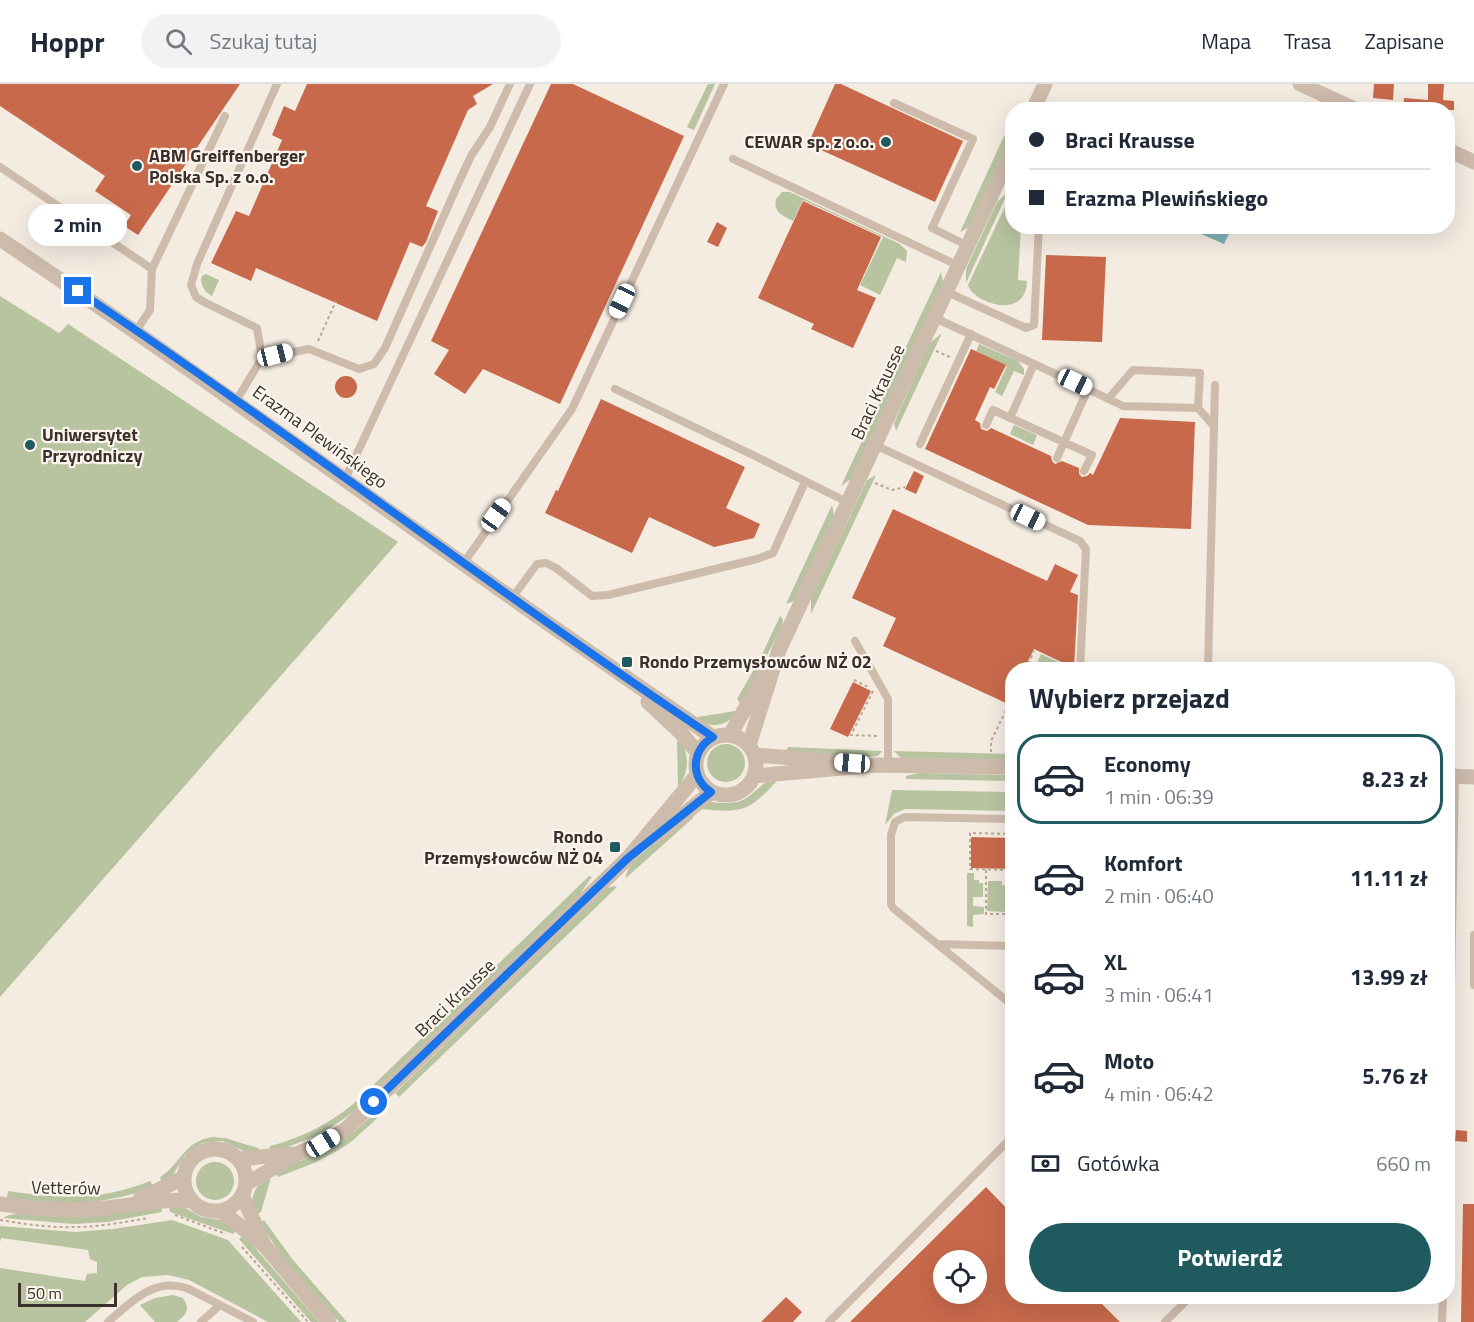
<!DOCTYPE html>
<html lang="pl">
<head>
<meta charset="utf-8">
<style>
	:root { --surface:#fff; --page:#f2f2f3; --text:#1f2937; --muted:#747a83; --line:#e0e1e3; --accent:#1f5a5e }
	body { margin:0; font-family:"Titillium Web",sans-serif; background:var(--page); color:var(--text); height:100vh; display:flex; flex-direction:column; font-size:22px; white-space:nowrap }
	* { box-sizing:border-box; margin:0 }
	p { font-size:20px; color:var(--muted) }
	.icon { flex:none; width:33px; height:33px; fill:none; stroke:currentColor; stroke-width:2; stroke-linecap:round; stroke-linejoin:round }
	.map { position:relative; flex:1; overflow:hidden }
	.details { position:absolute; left:1005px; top:578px; width:450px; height:642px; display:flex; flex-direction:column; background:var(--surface); border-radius:24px; box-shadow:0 6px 24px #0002 }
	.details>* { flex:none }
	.hud { position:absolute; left:1005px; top:18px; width:450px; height:132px; border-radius:24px; box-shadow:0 6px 24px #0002; display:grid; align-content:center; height:132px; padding:0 24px; background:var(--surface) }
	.buttons { position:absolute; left:933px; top:1166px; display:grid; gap:12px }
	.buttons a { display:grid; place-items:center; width:54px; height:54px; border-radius:50%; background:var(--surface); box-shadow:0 6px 24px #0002; font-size:30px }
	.scale { position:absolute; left:18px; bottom:15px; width:99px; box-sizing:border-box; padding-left:6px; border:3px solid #3b302b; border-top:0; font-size:16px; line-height:21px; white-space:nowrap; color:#3b302b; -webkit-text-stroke:4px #fbf5ee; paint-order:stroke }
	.end { position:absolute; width:27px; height:27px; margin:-14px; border:8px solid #1a73e8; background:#fff; box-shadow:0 0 0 3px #fff }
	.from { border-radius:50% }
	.bubble { position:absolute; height:42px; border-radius:21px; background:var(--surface); box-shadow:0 6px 24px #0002; font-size:20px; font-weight:700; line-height:42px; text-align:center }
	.car { position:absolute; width:18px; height:36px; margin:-18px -9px; border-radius:8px; box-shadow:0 0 4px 2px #0007; background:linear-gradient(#fff 24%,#345 0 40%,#fff 0 76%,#345 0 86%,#fff 0) }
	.hud b { display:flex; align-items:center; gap:21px; height:57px; font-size:22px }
	.hud b+b { border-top:2px solid var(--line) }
	.hud i { width:15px; height:15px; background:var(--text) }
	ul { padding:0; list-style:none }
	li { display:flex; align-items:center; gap:18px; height:90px; margin:0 12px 9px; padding:0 12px; border:3px solid transparent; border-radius:24px }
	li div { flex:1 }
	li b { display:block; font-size:22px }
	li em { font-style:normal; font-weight:700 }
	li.active { border-color:var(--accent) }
	li>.icon { width:54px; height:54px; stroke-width:1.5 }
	h2 { padding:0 24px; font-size:27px; line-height:72px }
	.pay { display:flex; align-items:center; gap:15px; height:66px; padding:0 24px; font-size:22px }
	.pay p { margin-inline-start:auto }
	.action { display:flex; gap:12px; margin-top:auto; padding:12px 24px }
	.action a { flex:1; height:69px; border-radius:36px; background:var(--accent); color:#fff; font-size:24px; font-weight:700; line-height:69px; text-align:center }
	header { display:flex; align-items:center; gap:36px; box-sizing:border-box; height:84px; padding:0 30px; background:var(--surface); border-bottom:2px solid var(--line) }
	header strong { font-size:28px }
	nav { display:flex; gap:33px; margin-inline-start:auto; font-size:21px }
	.search { width:420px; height:54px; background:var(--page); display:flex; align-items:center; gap:15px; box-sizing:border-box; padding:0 21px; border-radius:33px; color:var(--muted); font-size:22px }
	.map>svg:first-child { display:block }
	.green { fill:#b8c4a0 }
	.water { fill:#7fb0b2 }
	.building { fill:#c8694b; fill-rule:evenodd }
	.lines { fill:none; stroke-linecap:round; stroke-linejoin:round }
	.path { stroke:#b9a596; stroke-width:2; stroke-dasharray:3 3; stroke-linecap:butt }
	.lane { stroke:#cdbbac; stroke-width:8 }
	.street { stroke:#cdbbac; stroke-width:15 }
	.route { stroke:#1a73e8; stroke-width:8 }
	.poi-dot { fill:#1f5a5e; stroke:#fbf5ee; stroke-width:2 }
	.labels { text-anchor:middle; stroke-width:4.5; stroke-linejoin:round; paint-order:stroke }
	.poi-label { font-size:18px; font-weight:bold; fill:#3b302b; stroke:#fbf5ee; text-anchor:start }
	.street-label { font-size:18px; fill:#3b302b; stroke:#fbf5ee }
</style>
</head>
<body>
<header>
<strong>Hoppr</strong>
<div class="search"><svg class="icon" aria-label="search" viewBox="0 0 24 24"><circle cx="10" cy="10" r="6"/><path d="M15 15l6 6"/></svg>Szukaj tutaj</div>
<nav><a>Mapa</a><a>Trasa</a><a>Zapisane</a></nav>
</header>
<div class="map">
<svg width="1474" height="1238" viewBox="0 0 1474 1238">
	<rect width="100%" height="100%" fill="#f4ebe1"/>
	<!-- green -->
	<path class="green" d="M708,0H715L694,46L687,43Z
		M1004,52L1007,54L1005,65L969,143L960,148Z
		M782,108H790L900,160L907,167L906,178L897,174L880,211L860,201L883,153L803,116L793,137C782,131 773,128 776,115Z
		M1008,108L966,199V185L997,118Z
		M1012,108V142L1021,143L1018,196L1027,197C1026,238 972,218 968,201Z
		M941,188L943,198L851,395L841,402Z
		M206,190L219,196L212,212C205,209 199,199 202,192Z
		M0,212L59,249L68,240L398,458L0,913Z
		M942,249L896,347L894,339L930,259Z
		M979,260L1018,277L1024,285V291L1014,287L1002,312L995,308L1007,282L976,268Z
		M1014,341L1037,351L1033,361L1010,350Z
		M876,391L811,530V515L867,396Z
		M832,421L834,431L794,517L786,520Z
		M780,532L783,536L782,543L741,620L737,615L761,573Z
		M1041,570L1065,581L1063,585H1028L1030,579L1036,581Z
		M735,627L737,628C727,643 711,644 696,636L698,633Z
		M680,655C690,671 689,689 678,703L677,658Z
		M707 679a19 19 0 1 1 38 0a19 19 0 1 1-38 0Z
		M788,663L882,667L878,672L868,673L785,669Z
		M894,667L1012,670V676L901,674Z
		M919,689L1012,691V697L906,695V692Z
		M777,692L776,698C748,728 742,729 701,725L709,718C723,719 737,721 748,713C759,705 763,698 777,692Z
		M892,706L1012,708V723H1009V727L906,725L895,729L885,741Z
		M693,730V734L626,794C624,777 679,740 693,730Z
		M967,789H974V796H979V799H983V813H973V822L984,823V830L973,831V843L967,842Z
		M589,792L592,793L579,811L354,1027C328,1048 301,1060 269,1068L270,1062C304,1053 331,1039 358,1016Z
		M988,797H1002V801L1007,802V828L987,827Z
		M614,802L617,803L399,1013L395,1009L607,804Z
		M381,1023L385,1027L351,1058L337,1067L314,1079L278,1093L276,1088L336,1061L354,1048Z
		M212,1053L225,1054L258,1064L260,1067L250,1070L222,1057L202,1059L185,1071L171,1094L162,1100L160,1093C181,1080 183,1058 212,1053Z
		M196 1097a19 19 0 1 1 38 0a19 19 0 1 1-38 0Z
		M269,1092L270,1097L261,1128L256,1131C248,1113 254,1103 269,1092Z
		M150,1097L154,1103C100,1123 63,1120 7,1114L8,1107C60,1115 100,1117 150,1097Z
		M169,1121H180L201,1133L221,1136L238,1145L233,1150L170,1128Z
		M161,1122L162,1128L107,1138L74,1140L3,1134C15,1127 27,1130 40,1131C81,1136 120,1129 161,1122Z
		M172,1136L228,1156L301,1238H268L189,1196L168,1191L142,1193L127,1201L85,1238H0V1184L85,1197L87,1190L97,1189V1178L90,1175L88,1166L1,1154L0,1158V1142L75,1148L113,1145Z
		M264,1136L293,1176L347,1238H339L283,1174L260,1139Z
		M244,1151L319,1238H311L239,1155Z
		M173,1211L183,1214C191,1226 186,1230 177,1238H155L140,1221L155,1214Z"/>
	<!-- water -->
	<path class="water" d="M1185,143H1224L1229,145L1230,148L1224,160Z"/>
	<!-- building -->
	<path class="building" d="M0,0H240L138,151L124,142L131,131L95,107L105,92L0,22Z
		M307,0H493L473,12L477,20L468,26L426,122L438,127L426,158L422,163L410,158L377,237L256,184L251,197L211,179L236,127L249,132L282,56L272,51L284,22L295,27Z
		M551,0H573L684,52L560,320L483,285L465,310L434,290L449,266L431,257Z
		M835,0H841L963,57L935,118L808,60Z
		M1374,0H1394L1393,16L1373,14Z
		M1428,0H1444L1443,16L1454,17V26H1403L1404,14L1428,16Z
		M803,117L881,153L857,206L876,214L853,264L811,245L814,240L758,214Z
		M717,138L727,144L718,163L707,158Z
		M1046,171L1106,173L1102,258L1042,256Z
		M971,265L1006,281L994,305L990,303L975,336L980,339L981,345L987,347L991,344L1051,372L1052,377L1055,380L1062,377L1079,384V390L1082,393L1087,392L1090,389L1093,391L1120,334L1195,338L1191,445L1088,441L925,365Z
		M335 303a11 11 0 1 1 22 0a11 11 0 1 1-22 0Z
		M601,315L745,383L726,424L760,440L754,454L714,463L649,433L632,469L545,429L556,406L558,407Z
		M914,387L924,392L916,410L905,405Z
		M893,425L1047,497L1055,480L1078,491L1070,508L1078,511L1074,584L1034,565L1024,585H1012V610L1008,620L883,562L896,534L852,514Z
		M853,598L871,607L848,653L830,645Z
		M971,753L1012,754V785L971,784Z
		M1456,1046L1467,1047V1058L1455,1057Z
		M986,1103L1012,1130V1212H1094L1120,1238H850ZM944,1176H976V1209H944Z
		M1463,1120H1474V1238H1461Z
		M786,1213L802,1228L793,1238H761Z"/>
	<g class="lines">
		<!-- path -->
		<path class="path" d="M318,257L336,217
			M936,267L950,273
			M256,313L257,304
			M875,399L892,406L905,403
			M1026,585L1034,567
			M854,596L870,604
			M873,607L851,651L878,652
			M991,668V657L1012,614
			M1012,750L970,749V785L1012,786
			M986,786V830H1011L1012,824
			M1011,824L1012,786
			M175,1131L226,1150
			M0,1136C25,1140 50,1144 75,1143C100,1143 124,1138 149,1134
			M242,1163L308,1238"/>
		<!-- lane -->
		<path class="lane" d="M894,19L973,55L932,144L968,162
			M733,75L959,182
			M0,83L152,185L150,226L136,247
			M1000,93L1012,99
			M152,185L225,32
			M947,208L1026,244L1034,241L1039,142
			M935,234L1088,305L1057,374
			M262,274L309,265L359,285L374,280L385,264L458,100L471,72L490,43L510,0
			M615,305L757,373L849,419
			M1088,305L1123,322L1198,324L1200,289L1133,286L1108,315
			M236,317L262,274L257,244L204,218L196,213L191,201L197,180L277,0
			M1198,324L1214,342L1208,585
			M1010,334L1034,280
			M986,341L993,326L1092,371L1084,387
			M1214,342L1215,301
			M920,360L971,250
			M875,361L1080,457L1086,465L1080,585
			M345,395L530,0
			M463,480L572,325L724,0
			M512,514L537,480L546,479L556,484L592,512L608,511L757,475L773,469L805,398
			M855,557L888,615V681
			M1012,735L905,733L895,738L891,751V820L893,824L1012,921
			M1474,851V901
			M937,860L1012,862
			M1448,1059L1455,692
			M108,1238C131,1218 155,1192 189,1205L253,1238
			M201,1238L220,1221
			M829,1238L1012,1053
			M1165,1238L1191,1212
			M1442,1238L1443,1212"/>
		<!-- street -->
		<path class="street" d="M1300,0L1357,26
			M1033,26L1045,0
			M1448,66L1474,78
			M0,155C241,317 472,491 713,653
			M648,618L680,648L698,669
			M696 681a30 30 0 1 1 60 0a30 30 0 1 1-60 0Z
			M730,651L764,592
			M749,661L779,566L1012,67
			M755,671L830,677
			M754,692L875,681L1012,683
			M1448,692L1474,693
			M652,755L712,708
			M184 1096a31 31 0 1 1 62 0a31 31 0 1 1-62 0Z
			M239,1075L292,1070
			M246,1100L299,1069L323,1059L346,1045L628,774L697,691
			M242,1111L263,1158
			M140,1115L183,1094
			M0,1120C34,1125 68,1128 103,1124C133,1122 161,1114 191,1117
			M221,1127L264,1161L329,1238"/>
	</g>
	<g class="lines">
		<!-- route -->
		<path class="route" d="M78,207C293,351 498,509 713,653C691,666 690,694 711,708L628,774L374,1018"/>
	</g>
	<!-- markers -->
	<g class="poi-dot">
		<circle cx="886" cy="58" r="6"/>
		<circle cx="137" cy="82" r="6"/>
		<circle cx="30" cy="361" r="6"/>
		<rect x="621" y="572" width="12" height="12" rx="3"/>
		<rect x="609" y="757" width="12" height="12" rx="3"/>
	</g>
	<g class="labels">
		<!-- poi labels -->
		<g class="poi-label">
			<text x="874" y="64" text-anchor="end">CEWAR sp. z o.o.</text>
			<text x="149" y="78">ABM Greiffenberger<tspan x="149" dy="21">Polska Sp. z o.o.</tspan></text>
			<text x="42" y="357">Uniwersytet<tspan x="42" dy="21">Przyrodniczy</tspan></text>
			<text x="639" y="584">Rondo Przemysłowców NŻ 02</text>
			<text x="603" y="759" text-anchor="end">Rondo<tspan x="603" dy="21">Przemysłowców NŻ 04</tspan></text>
		</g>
		<!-- street labels -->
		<g class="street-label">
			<text transform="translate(878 308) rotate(-65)" y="6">Braci Krausse</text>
			<text transform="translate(320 353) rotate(36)" y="6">Erazma Plewińskiego</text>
			<text transform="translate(455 914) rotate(-44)" y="6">Braci Krausse</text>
			<text transform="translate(66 1104) rotate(1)" y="6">Vetterów</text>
		</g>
	</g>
</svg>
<div class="buttons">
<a><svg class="icon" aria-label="locate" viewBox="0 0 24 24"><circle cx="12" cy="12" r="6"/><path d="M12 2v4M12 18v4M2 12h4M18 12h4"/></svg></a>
</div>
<div class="scale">50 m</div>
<i class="end from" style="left:374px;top:1018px"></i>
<i class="end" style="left:78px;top:207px"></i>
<div class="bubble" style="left:28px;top:120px;width:99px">2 min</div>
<i class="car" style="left:622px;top:217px;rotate:205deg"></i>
<i class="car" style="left:275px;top:271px;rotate:76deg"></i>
<i class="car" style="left:1075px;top:298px;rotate:115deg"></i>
<i class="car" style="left:496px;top:431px;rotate:36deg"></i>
<i class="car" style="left:1028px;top:433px;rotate:115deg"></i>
<i class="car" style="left:852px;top:679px;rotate:274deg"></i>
<i class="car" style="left:323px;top:1059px;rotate:58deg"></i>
<div class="hud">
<b><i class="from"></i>Braci Krausse</b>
<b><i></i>Erazma Plewińskiego</b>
</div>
<section class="details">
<h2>Wybierz przejazd</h2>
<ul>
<li class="active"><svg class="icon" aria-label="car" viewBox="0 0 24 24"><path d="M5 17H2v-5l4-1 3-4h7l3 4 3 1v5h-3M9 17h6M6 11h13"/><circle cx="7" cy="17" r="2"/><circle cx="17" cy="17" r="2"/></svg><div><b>Economy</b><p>1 min · 06:39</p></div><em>8.23 zł</em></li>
<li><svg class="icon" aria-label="car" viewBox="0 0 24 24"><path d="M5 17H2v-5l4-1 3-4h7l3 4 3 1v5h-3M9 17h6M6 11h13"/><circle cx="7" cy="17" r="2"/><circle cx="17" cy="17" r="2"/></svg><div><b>Komfort</b><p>2 min · 06:40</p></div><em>11.11 zł</em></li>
<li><svg class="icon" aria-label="car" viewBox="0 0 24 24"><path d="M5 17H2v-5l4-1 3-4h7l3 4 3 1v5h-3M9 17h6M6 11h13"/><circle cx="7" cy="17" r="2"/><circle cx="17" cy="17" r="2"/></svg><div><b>XL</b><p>3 min · 06:41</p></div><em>13.99 zł</em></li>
<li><svg class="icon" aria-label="car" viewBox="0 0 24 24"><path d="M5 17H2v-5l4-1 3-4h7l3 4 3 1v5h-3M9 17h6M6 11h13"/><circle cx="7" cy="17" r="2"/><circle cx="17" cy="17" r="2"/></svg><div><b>Moto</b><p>4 min · 06:42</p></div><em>5.76 zł</em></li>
</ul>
<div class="pay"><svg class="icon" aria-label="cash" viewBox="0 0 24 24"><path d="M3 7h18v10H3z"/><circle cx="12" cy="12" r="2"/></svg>Gotówka<p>660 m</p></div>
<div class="action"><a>Potwierdź</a></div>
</section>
</div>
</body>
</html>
